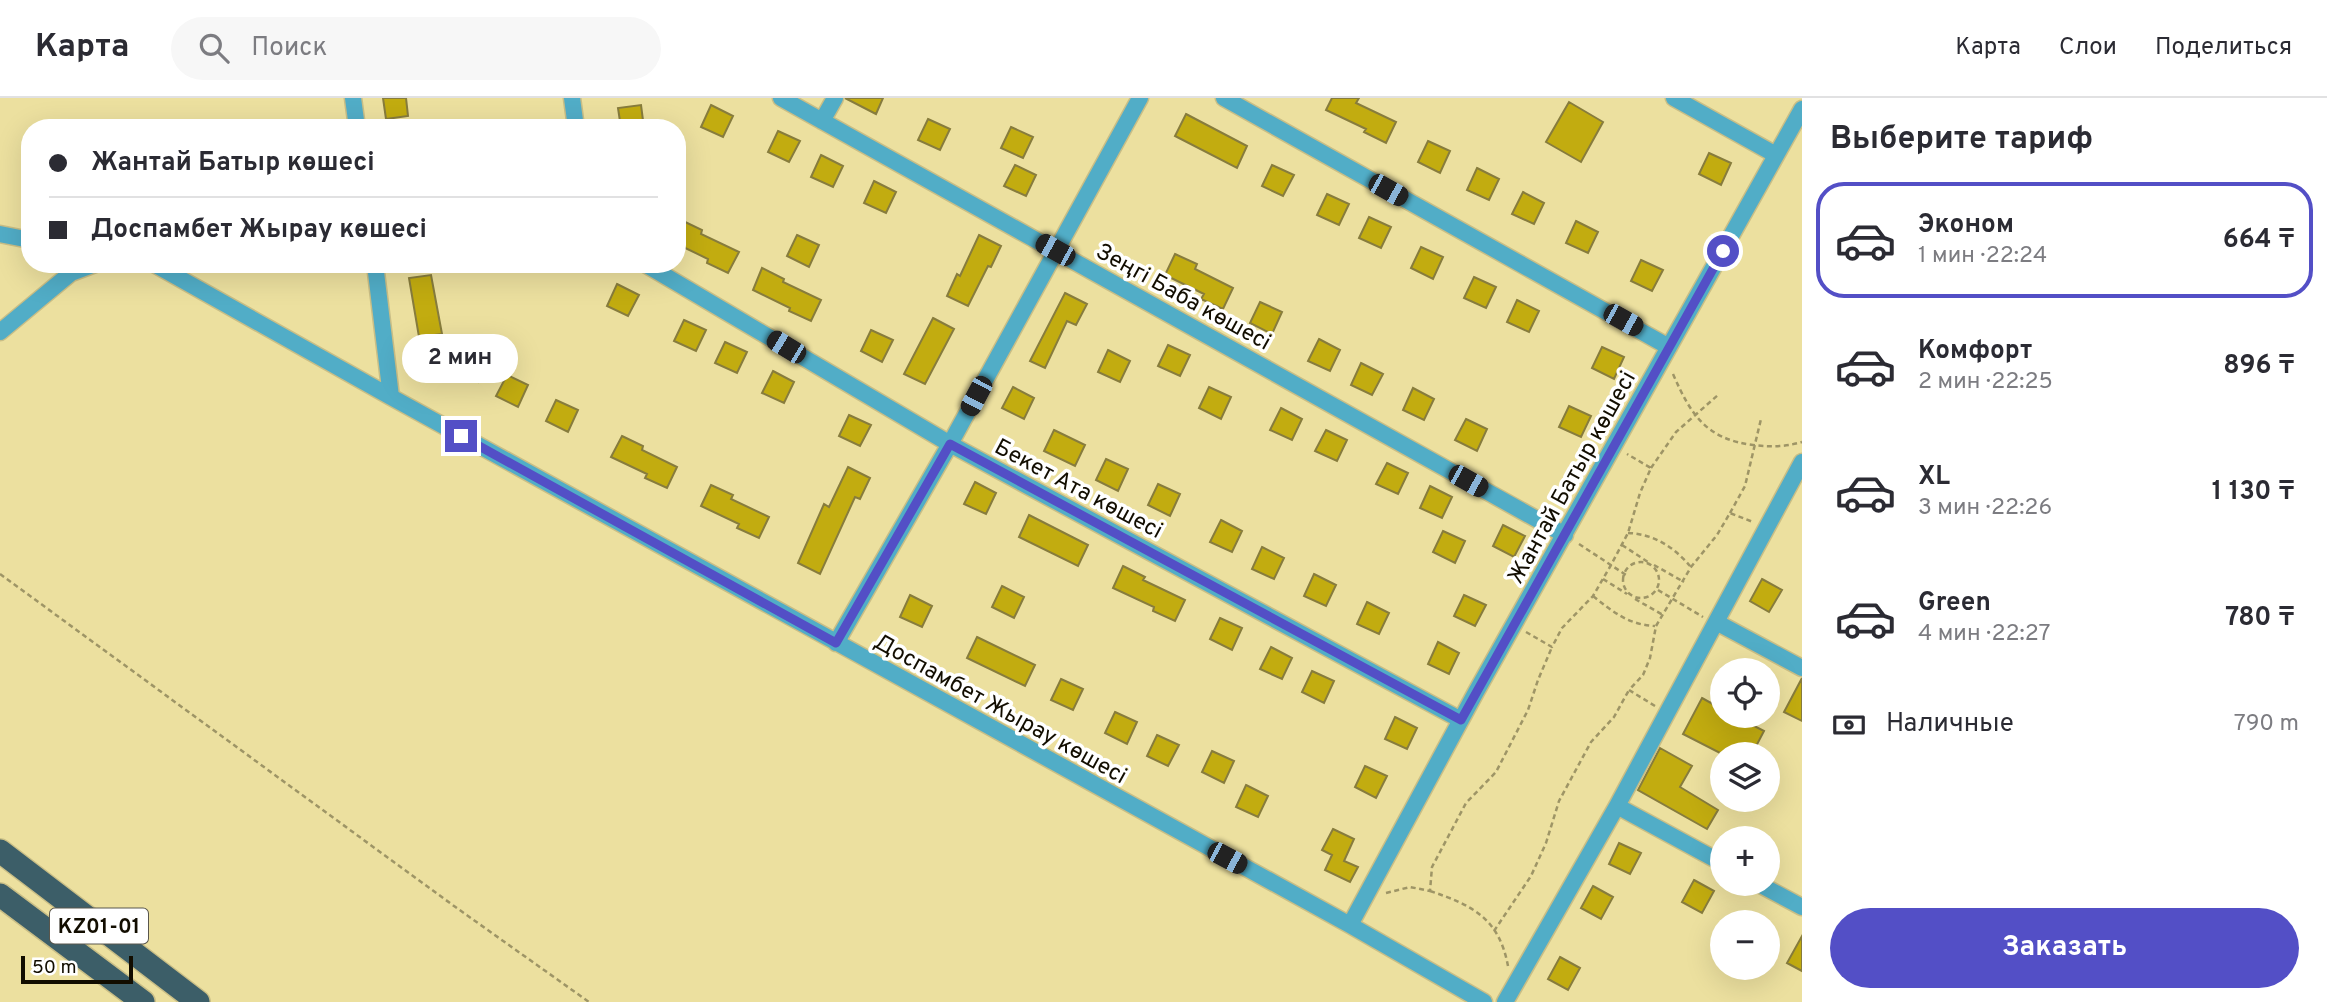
<!DOCTYPE html>
<html lang="ru">
<head>
<meta charset="utf-8">
<style>
	:root { --surface:#fff; --page:#f7f7f7; --text:#2b2b33; --muted:#7c7c81; --line:#e1e1e2; --accent:#534fc6 }
	body { margin:0; font-family:Overpass,sans-serif; background:var(--page); color:var(--text); height:100vh; display:flex; flex-direction:column; font-size:26px; white-space:nowrap }
	* { box-sizing:border-box; margin:0 }
	p { font-size:23px; color:var(--muted) }
	.icon { flex:none; width:38px; height:38px; fill:none; stroke:currentColor; stroke-width:2; stroke-linecap:round; stroke-linejoin:round }
	.map { position:relative; flex:1; overflow:hidden }
	.panel { display:flex; flex-direction:column; background:var(--surface); width:525px }
	.panel>* { flex:none }
	.guide { position:absolute; left:21px; top:21px; width:665px; height:154px; border-radius:28px; box-shadow:0 7px 28px #0002; display:grid; align-content:center; height:154px; padding:0 28px; background:var(--surface) }
	.tools { position:absolute; left:1710px; top:560px; display:grid; gap:14px }
	.tools a { display:grid; place-items:center; width:70px; height:70px; border-radius:50%; background:var(--surface); box-shadow:0 7px 28px #0002; font-size:35px }
	.scale { position:absolute; left:21px; bottom:18px; width:112px; box-sizing:border-box; padding-left:7px; border:4px solid #120d00; border-top:0; font-size:19px; line-height:24px; white-space:nowrap; color:#120d00; -webkit-text-stroke:5px #fff; paint-order:stroke }
	.end { position:absolute; width:32px; height:32px; margin:-16px; border:9px solid #534fc6; background:#fff; box-shadow:0 0 0 4px #fff }
	.from { border-radius:50% }
	.bubble { position:absolute; height:49px; border-radius:24px; background:var(--surface); box-shadow:0 7px 28px #0002; font-size:23px; font-weight:700; line-height:49px; text-align:center }
	.car { position:absolute; width:21px; height:42px; margin:-21px -10px; border-radius:9px; box-shadow:0 0 5px 2px #0007; background:linear-gradient(#222 24%,#8ab4d8 0 40%,#222 0 76%,#8ab4d8 0 86%,#222 0) }
	.guide b { display:flex; align-items:center; gap:24px; height:66px; font-size:26px }
	.guide b+b { border-top:2px solid var(--line) }
	.guide i { width:18px; height:18px; background:var(--text) }
	ul { padding:0; list-style:none }
	li { display:flex; align-items:center; gap:21px; height:116px; margin:0 14px 10px; padding:0 14px; border:4px solid transparent; border-radius:28px }
	li div { flex:1 }
	li b { display:block; font-size:26px }
	li em { font-style:normal; font-weight:700 }
	li.on { border-color:var(--accent) }
	li>.icon { width:63px; height:63px; stroke-width:1.5 }
	h2 { padding:0 28px; font-size:32px; line-height:84px }
	.pay { display:flex; align-items:center; gap:18px; height:77px; padding:0 28px; font-size:26px }
	.pay p { margin-inline-start:auto }
	.cta { display:flex; gap:14px; margin-top:auto; padding:14px 28px }
	.cta a { flex:1; height:80px; border-radius:42px; background:var(--accent); color:#fff; font-size:28px; font-weight:700; line-height:80px; text-align:center }
	header { display:flex; align-items:center; gap:42px; box-sizing:border-box; height:98px; padding:0 35px; background:var(--surface); border-bottom:2px solid var(--line) }
	header strong { font-size:33px }
	nav { display:flex; gap:38px; margin-inline-start:auto; font-size:24px }
	.search { width:490px; height:63px; background:var(--page); display:flex; align-items:center; gap:18px; box-sizing:border-box; padding:0 24px; border-radius:38px; color:var(--muted); font-size:26px }
	main { display:flex; flex:1; min-height:0 }
	.map>svg:first-child { display:block }
	.building { fill:#c2ac10; stroke:#877c3d; stroke-width:2 }
	.lines { fill:none; stroke-linecap:round; stroke-linejoin:round }
	.minor-casing { stroke:#c9be86; stroke-width:19 }
	.highway-casing { stroke:#c9be86; stroke-width:26 }
	.path { stroke:#9e9566; stroke-width:2.5; stroke-dasharray:5 3.5; stroke-linecap:butt }
	.minor { stroke:#51adc7; stroke-width:16 }
	.highway { stroke:#3c5e68; stroke-width:23 }
	.route { stroke:#534fc6; stroke-width:9 }
	.labels { text-anchor:middle; stroke-width:7; stroke-linejoin:round; paint-order:stroke }
	.shield { fill:#fff; stroke:#59564c; stroke-width:2 }
	.shield-label { font-size:21px; font-weight:bold; fill:#120d00 }
	.street-label { font-size:23px; fill:#120d00; stroke:#fff }
</style>
</head>
<body>
<header>
<strong>Карта</strong>
<div class="search"><svg class="icon" aria-label="search" viewBox="0 0 24 24"><circle cx="10" cy="10" r="6"/><path d="M15 15l6 6"/></svg>Поиск</div>
<nav><a>Карта</a><a>Слои</a><a>Поделиться</a></nav>
</header>
<main>
<div class="map">
<svg width="1802" height="904" viewBox="0 0 1802 904">
	<rect width="100%" height="100%" fill="#ece09f"/>
	<!-- building -->
	<path class="building" d="M383,0H406L408,18L386,21Z
		M845,0H883L876,16Z
		M1332,0H1359L1356,5L1396,24L1386,45L1364,34L1366,31L1326,12Z
		M1569,4L1603,24L1581,64L1546,44Z
		M641,7L644,30H621L618,10Z
		M711,7L733,18L723,39L701,29Z
		M1186,16L1247,48L1237,70L1175,38Z
		M928,21L950,31L940,52L918,42Z
		M1011,29L1033,39L1023,60L1001,50Z
		M778,33L800,43L789,64L768,54Z
		M1428,43L1450,53L1440,75L1418,64Z
		M1709,55L1731,65L1721,87L1699,76Z
		M821,57L843,68L833,89L811,79Z
		M1015,67L1036,77L1026,98L1004,88Z
		M1272,67L1294,77L1283,98L1262,88Z
		M1477,70L1499,81L1489,102L1467,92Z
		M874,83L896,94L886,115L864,105Z
		M1523,94L1544,105L1534,126L1512,116Z
		M1327,96L1349,106L1339,127L1317,117Z
		M1369,119L1391,129L1381,150L1359,140Z
		M681,122L702,132L701,136L739,154L728,175L707,165L708,161L677,146V128Z
		M1576,123L1598,134L1588,155L1566,145Z
		M797,137L819,147L809,169L787,158Z
		M979,137L1001,148L991,169L988,168L968,208L947,198L957,176L960,178Z
		M1421,149L1443,159L1433,181L1411,170Z
		M1175,156L1197,166L1195,171L1233,190L1223,211L1201,201L1204,196L1165,177Z
		M1641,162L1663,172L1652,193L1631,183Z
		M762,170L784,181L783,184L821,202L811,223L789,213L790,210L753,192Z
		M431,177L442,236L419,239L409,180Z
		M1474,179L1496,189L1486,210L1464,200Z
		M617,186L639,197L628,218L607,208Z
		M1065,195L1087,206L1076,227L1067,223L1045,270L1030,263Z
		M1517,202L1539,213L1529,234L1507,224Z
		M1260,204L1282,214L1272,236L1250,225Z
		M933,220L954,231L925,286L904,276Z
		M684,222L706,232L696,253L674,243Z
		M871,232L893,242L882,264L861,253Z
		M1319,241L1340,252L1330,273L1308,263Z
		M725,244L747,254L737,275L715,265Z
		M1168,247L1190,257L1180,278L1158,268Z
		M1602,249L1624,259L1614,281L1592,270Z
		M466,252L488,262L478,284L456,273Z
		M1108,252L1130,263L1120,284L1098,274Z
		M1361,265L1383,276L1372,297L1351,287Z
		M773,273L794,284L784,305L762,295Z
		M507,277L528,287L518,309L496,298Z
		M1013,289L1034,300L1024,321L1002,310Z
		M1209,289L1231,299L1221,321L1199,310Z
		M1413,290L1434,301L1424,322L1403,312Z
		M556,302L578,312L568,334L546,323Z
		M1569,308L1591,318L1581,339L1559,329Z
		M1281,310L1302,321L1292,342L1270,332Z
		M849,317L871,327L860,348L839,338Z
		M1466,321L1487,331L1477,353L1455,342Z
		M1054,332L1085,347L1075,368L1044,353Z
		M1326,332L1347,342L1337,363L1315,353Z
		M622,338L643,348L642,352L677,369L667,390L645,380L647,376L611,359Z
		M1106,361L1128,371L1118,393L1096,382Z
		M1387,365L1408,375L1398,396L1376,386Z
		M848,369L870,380L860,401L855,399L820,476L798,465L824,406L829,409Z
		M975,384L996,395L986,416L964,406Z
		M1158,386L1180,396L1170,418L1148,407Z
		M711,387L733,397L731,401L769,419L759,440L737,430L739,426L701,408Z
		M1430,388L1452,399L1442,420L1420,410Z
		M1029,417L1088,447L1078,468L1019,439Z
		M1221,422L1242,433L1232,454L1210,444Z
		M1503,427L1525,438L1514,459L1493,448Z
		M1443,433L1465,443L1455,465L1433,454Z
		M1262,449L1284,460L1274,481L1252,471Z
		M1123,468L1145,479L1143,482L1185,502L1175,523L1153,513L1154,509L1113,490Z
		M1314,476L1336,487L1326,508L1304,498Z
		M1762,481L1782,492L1769,514L1750,503Z
		M1002,488L1024,499L1014,520L992,509Z
		M910,497L932,508L922,529L900,519Z
		M1464,497L1486,507L1475,528L1454,518Z
		M1367,504L1389,515L1379,536L1357,526Z
		M1220,520L1242,530L1232,552L1210,541Z
		M977,539L1035,567L1025,588L967,560Z
		M1438,544L1459,555L1449,576L1428,566Z
		M1271,549L1292,560L1282,581L1260,571Z
		M1312,573L1334,583L1324,605L1302,594Z
		M1802,580V623L1784,614Z
		M1061,581L1083,591L1073,612L1051,602Z
		M1702,600L1722,611V618H1735L1764,633L1752,656H1722L1683,636Z
		M1115,614L1137,624L1127,646L1105,635Z
		M1395,619L1417,630L1407,651L1385,641Z
		M1157,637L1179,647L1168,668L1147,658Z
		M1660,650L1692,668L1680,689L1718,712L1707,731L1638,692Z
		M1212,653L1234,663L1224,685L1202,674Z
		M1365,668L1387,678L1376,700L1355,689Z
		M1246,687L1268,698L1258,719L1236,709Z
		M1333,731L1354,741L1344,763L1358,769L1350,784L1325,772L1332,757L1322,752Z
		M1619,745L1641,755L1630,776L1609,766Z
		M1694,782L1714,793L1702,815L1682,804Z
		M1593,788L1613,799L1601,821L1581,810Z
		M1802,838V873L1787,865Z
		M1560,859L1580,870L1568,892L1548,881Z"/>
	<g class="lines">
		<!-- minor casing -->
		<g class="minor-casing">
			<path id="minor" d="M353,0L357,30
				M572,0L576,30
				M781,0L1565,437
				M1224,0L1669,249
				M1674,0L1776,57
				M822,23L835,0
				M0,136L30,142
				M154,166L391,299
				M375,166L391,299L1350,827L1484,904
				M645,166L950,346L1461,622
				M0,234L71,175L95,166
				M1716,524L1802,570
				M836,545L950,346L1140,0
				M1617,708L1722,765
				M1759,786L1802,809
				M1350,827L1476,594L1802,11
				M1505,904L1617,708L1802,364"/>
		</g>
		<!-- highway casing -->
		<g class="highway-casing">
			<path id="highway" d="M0,753L198,904
				M0,797L143,904"/>
		</g>
		<!-- path -->
		<path class="path" d="M1673,276C1691,317 1706,341 1753,347C1770,349 1785,349 1802,344
			M1651,370L1676,334L1718,297
			M1730,415L1745,388L1761,321
			M1628,435C1653,436 1673,448 1690,468
			M1579,446L1626,477
			M1622,447L1648,464
			M1623 482a18 18 0 1 1 36 0a18 18 0 1 1-36 0Z
			M1654,467L1684,484
			M0,476L454,808L589,904
			M1603,481L1627,496
			M1658,492L1703,519
			M1593,498C1613,514 1629,527 1655,528
			M1635,501L1663,517
			M1526,534L1552,549L1562,530L1593,498L1611,467L1628,435L1640,395L1651,370L1627,356
			M1655,608L1629,592L1643,577L1650,560L1656,528L1691,469L1717,437L1730,415L1753,424
			M1430,793C1472,807 1499,820 1508,868
			M1386,795L1410,789L1430,793L1432,769L1466,705L1496,674L1528,612L1538,582L1552,549
			M1494,833L1531,778L1546,745L1559,703L1591,644L1614,619L1629,592"/>
		<!-- minor -->
		<use href="#minor" class="minor"/>
		<!-- highway -->
		<use href="#highway" class="highway"/>
	</g>
	<g class="lines">
		<!-- route -->
		<path class="route" d="M461,338L836,545L950,346L1461,622L1723,153"/>
	</g>
	<g class="labels">
		<!-- shield labels -->
		<rect class="shield" x="50" y="810.5" width="98" height="35" rx="5"/>
		<g class="shield-label">
			<text x="99" y="835">KZ01-01</text>
		</g>
		<!-- street labels -->
		<g class="street-label">
			<text transform="translate(1184 198) rotate(29)" y="8">Зеңгі Баба көшесі</text>
			<text transform="translate(1571 379) rotate(-61)" y="8">Жантай Батыр көшесі</text>
			<text transform="translate(1079 390) rotate(28)" y="8">Бекет Ата көшесі</text>
			<text transform="translate(1001 610) rotate(29)" y="8">Доспамбет Жырау көшесі</text>
		</g>
	</g>
</svg>
<div class="tools">
<a><svg class="icon" aria-label="locate" viewBox="0 0 24 24"><circle cx="12" cy="12" r="6"/><path d="M12 2v4M12 18v4M2 12h4M18 12h4"/></svg></a>
<a><svg class="icon" aria-label="layers" viewBox="0 0 24 24"><path d="M12 4l9 5-9 5-9-5zM3 14l9 5 9-5"/></svg></a>
<a>+</a>
<a>−</a>
</div>
<div class="scale">50 m</div>
<i class="end from" style="left:1723px;top:153px"></i>
<i class="end" style="left:461px;top:338px"></i>
<div class="bubble" style="left:402px;top:236px;width:116px">2 мин</div>
<i class="car" style="left:1388px;top:92px;rotate:119deg"></i>
<i class="car" style="left:1055px;top:152px;rotate:299deg"></i>
<i class="car" style="left:1623px;top:222px;rotate:119deg"></i>
<i class="car" style="left:786px;top:249px;rotate:301deg"></i>
<i class="car" style="left:976px;top:298px;rotate:208deg"></i>
<i class="car" style="left:1468px;top:383px;rotate:119deg"></i>
<i class="car" style="left:1227px;top:760px;rotate:118deg"></i>
<div class="guide">
<b><i class="from"></i>Жантай Батыр көшесі</b>
<b><i></i>Доспамбет Жырау көшесі</b>
</div>
</div>
<section class="panel">
<h2>Выберите тариф</h2>
<ul>
<li class="on"><svg class="icon" aria-label="car" viewBox="0 0 24 24"><path d="M5 17H2v-5l4-1 3-4h7l3 4 3 1v5h-3M9 17h6M6 11h13"/><circle cx="7" cy="17" r="2"/><circle cx="17" cy="17" r="2"/></svg><div><b>Эконом</b><p>1 мин · 22:24</p></div><em>664 ₸</em></li>
<li><svg class="icon" aria-label="car" viewBox="0 0 24 24"><path d="M5 17H2v-5l4-1 3-4h7l3 4 3 1v5h-3M9 17h6M6 11h13"/><circle cx="7" cy="17" r="2"/><circle cx="17" cy="17" r="2"/></svg><div><b>Комфорт</b><p>2 мин · 22:25</p></div><em>896 ₸</em></li>
<li><svg class="icon" aria-label="car" viewBox="0 0 24 24"><path d="M5 17H2v-5l4-1 3-4h7l3 4 3 1v5h-3M9 17h6M6 11h13"/><circle cx="7" cy="17" r="2"/><circle cx="17" cy="17" r="2"/></svg><div><b>XL</b><p>3 мин · 22:26</p></div><em>1 130 ₸</em></li>
<li><svg class="icon" aria-label="car" viewBox="0 0 24 24"><path d="M5 17H2v-5l4-1 3-4h7l3 4 3 1v5h-3M9 17h6M6 11h13"/><circle cx="7" cy="17" r="2"/><circle cx="17" cy="17" r="2"/></svg><div><b>Green</b><p>4 мин · 22:27</p></div><em>780 ₸</em></li>
</ul>
<div class="pay"><svg class="icon" aria-label="cash" viewBox="0 0 24 24"><path d="M3 7h18v10H3z"/><circle cx="12" cy="12" r="2"/></svg>Наличные<p>790 m</p></div>
<div class="cta"><a>Заказать</a></div>
</section>
</main>
</body>
</html>
